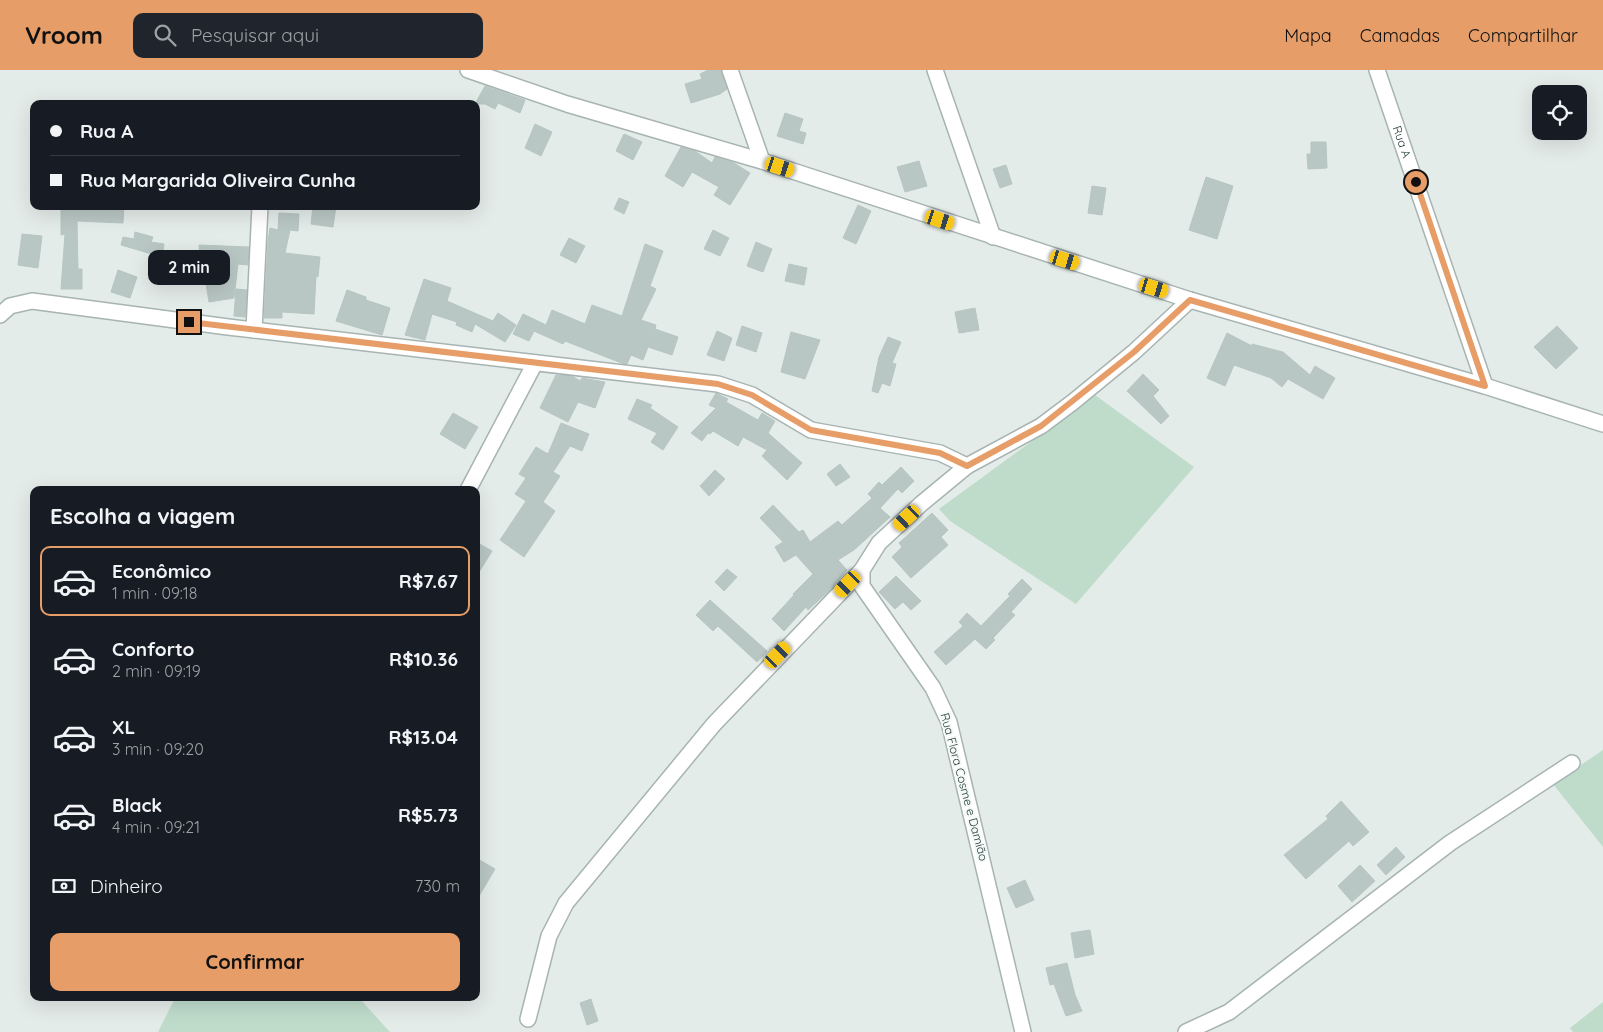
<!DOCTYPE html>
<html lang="pt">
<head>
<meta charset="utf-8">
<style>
	:root { --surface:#171b24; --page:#20242c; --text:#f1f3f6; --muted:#9ea1a6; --line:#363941; --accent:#e79d67 }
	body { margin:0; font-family:Quicksand,sans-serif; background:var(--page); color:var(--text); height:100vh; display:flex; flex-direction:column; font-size:19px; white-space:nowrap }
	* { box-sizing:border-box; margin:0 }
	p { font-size:16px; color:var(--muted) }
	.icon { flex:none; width:28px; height:28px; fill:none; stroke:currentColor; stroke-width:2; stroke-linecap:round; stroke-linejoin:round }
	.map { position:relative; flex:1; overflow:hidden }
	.sheet { position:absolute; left:30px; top:416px; width:450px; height:515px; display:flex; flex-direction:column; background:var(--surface); border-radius:10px; box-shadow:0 5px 20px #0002 }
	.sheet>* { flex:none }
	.top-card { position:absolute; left:30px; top:30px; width:450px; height:110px; border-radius:10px; box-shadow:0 5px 20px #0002; display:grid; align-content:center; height:110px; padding:0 20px; background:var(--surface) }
	.fabs { position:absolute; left:1532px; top:15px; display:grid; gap:10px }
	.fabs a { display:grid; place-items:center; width:55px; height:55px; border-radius:10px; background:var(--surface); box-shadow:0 5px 20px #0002; font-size:25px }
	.end { position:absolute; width:22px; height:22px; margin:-11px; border:6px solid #e79d67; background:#111; box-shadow:0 0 0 2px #111 }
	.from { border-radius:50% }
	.bubble { position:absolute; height:35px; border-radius:10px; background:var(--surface); box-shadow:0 5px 20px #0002; font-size:16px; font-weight:700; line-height:35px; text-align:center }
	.car { position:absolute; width:15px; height:30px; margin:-15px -8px; border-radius:6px; box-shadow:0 0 4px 1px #0007; background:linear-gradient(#f5c518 24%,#345 0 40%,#f5c518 0 76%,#345 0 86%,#f5c518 0) }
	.top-card b { display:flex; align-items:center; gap:18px; height:48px; font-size:19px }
	.top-card b+b { border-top:1px solid var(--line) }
	.top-card i { width:12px; height:12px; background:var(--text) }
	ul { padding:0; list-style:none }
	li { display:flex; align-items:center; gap:15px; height:70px; margin:0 10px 8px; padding:0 10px; border:2px solid transparent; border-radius:10px }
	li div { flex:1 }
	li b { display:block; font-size:19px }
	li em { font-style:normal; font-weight:700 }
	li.selected { border-color:var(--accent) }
	li>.icon { width:45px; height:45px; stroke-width:1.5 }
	h2 { padding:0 20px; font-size:22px; line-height:60px }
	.pay { display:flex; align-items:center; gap:12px; height:55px; padding:0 20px; font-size:19px }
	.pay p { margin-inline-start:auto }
	.cta { display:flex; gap:10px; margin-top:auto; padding:10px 20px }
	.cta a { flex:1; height:58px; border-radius:10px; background:var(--accent); color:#111; font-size:20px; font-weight:700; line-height:58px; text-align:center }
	header { display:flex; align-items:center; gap:30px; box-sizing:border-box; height:70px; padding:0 25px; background:var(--accent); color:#111 }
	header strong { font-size:24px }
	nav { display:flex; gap:28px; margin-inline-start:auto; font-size:18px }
	.search { width:350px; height:45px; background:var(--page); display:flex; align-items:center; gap:12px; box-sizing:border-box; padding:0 18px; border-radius:10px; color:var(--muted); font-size:19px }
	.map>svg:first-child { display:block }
	.green { fill:#bfdccb }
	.building { fill:#b9c7c4; stroke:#b7c6c2 }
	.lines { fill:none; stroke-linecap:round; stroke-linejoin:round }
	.street-casing { stroke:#a7b4b2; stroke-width:18 }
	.street { stroke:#fff; stroke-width:15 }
	.route { stroke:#e79d67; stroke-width:6 }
	.labels { text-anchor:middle; stroke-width:4; stroke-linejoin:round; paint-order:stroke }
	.street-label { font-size:12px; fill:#253d3a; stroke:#f4f9f7 }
</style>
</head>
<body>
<header>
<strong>Vroom</strong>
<div class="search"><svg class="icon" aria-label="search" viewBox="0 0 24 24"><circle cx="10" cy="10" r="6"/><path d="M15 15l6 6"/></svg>Pesquisar aqui</div>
<nav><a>Mapa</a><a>Camadas</a><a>Compartilhar</a></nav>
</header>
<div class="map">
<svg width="1603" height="962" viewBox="0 0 1603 962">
	<rect width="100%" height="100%" fill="#e4ecea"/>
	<!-- green -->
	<path class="green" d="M1095,325L1194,397L1076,534L950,451L939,439Z
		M1603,680V777L1553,714Z
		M175,928H359L390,962H158Z
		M1603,932V962H1573L1570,958Z"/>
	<!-- building -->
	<path class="building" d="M708,0H721L727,19L720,24L691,33L685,14L702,9L700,4Z
		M485,16L525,30L520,43L498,33L495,39L485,34H475Z
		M785,43L803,49L799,61L806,63L803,74L777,66Z
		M535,54L552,62L541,86L525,78Z
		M624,64L642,72L633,90L616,81Z
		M1311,72H1326L1327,98L1308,99L1307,84H1311Z
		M681,77L695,81L712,93L715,87L734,93L750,103L730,135L714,125L719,117L692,102L683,117L665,106Z
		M919,91L927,116L905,122L897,97Z
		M1006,95L1012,114L1000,118L993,99Z
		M1206,107L1233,116L1217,169L1189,160Z
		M1092,116L1106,118L1102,145L1088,143Z
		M619,128L629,132L624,144L614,139Z
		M858,135L871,141L856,174L843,168Z
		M61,136H124L123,153L77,151L78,199H82V219H61L65,164L61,165Z
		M313,136H336L333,157L311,154Z
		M279,143L299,144L298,161L290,160L285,183L320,187L318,207L316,206L314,244L282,242V248H264L268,171L270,158L278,160Z
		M713,160L729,168L720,186L704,179Z
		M135,162L153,167L151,172L164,174L162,187L121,175L123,167L134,169Z
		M22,164L42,166L38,198L18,195Z
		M569,168L585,176L576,193L560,185Z
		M756,172L772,179L763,202L747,196Z
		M645,174L663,181L650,216L656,219L641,250L656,255L655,259L678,267L672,285L648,277L643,290L631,285L627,294H624L565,271L563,274L534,261L529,271L513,264L523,244L546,255L552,240L585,254L592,235L622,246Z
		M199,175L249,177L248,195L238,194L234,228L209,232L204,201H200Z
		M789,194L807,198L804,215L785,211Z
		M118,200L137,207L130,228L111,222Z
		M424,209L451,218L447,231L493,251L498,243L516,255L505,272L475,254L472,262L456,255L457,252L432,244L425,270L405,265Z
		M236,219L247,220L245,247L234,246Z
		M347,220L366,227V230L390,238L382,265L336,251Z
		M975,238L979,260L959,263L955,242Z
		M742,256L762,263L756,282L736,275Z
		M1557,256L1578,278L1556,299L1534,277Z
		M717,261L732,268L724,291L707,285Z
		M791,262L820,270L805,309L781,302Z
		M1227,263L1252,276V274L1283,282L1310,305L1315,296L1335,308L1323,329L1288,309L1282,317L1271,308L1234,295L1225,316L1207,308Z
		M888,267L901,272L892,293L896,294L890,316L882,313L878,323L872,321L879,287Z
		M1143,304L1159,320L1153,326L1169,346L1161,354L1127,321Z
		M556,305L572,306L580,311L582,308L605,312L595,338L578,332L568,352L540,338Z
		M716,323L728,329L726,332L758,350L762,343L775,351L768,363L802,393L787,410L762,386L767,380L743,367L738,376L713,361L710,364L708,363L702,371L691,363L716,338L709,335Z
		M637,329L652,335L650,338L678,357L663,380L651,372L657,363L628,349Z
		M453,343L478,357L465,379L440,364Z
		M561,353L589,364L582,381L570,376L553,402L560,406L543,432L555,441L524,487L500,470L526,431L515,424L526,408L519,404L536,377L548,384Z
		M840,394L850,407L836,416L827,404Z
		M901,397L914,411L902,423L898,419L880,438L890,447L854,480L838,490L847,500L829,521L808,540L806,537L784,561L772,549L794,525L793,524L813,504L796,485L784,492L775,477L783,472L760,448L773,435L799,462L803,460L810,472L838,451L842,455L872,428L868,424L879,412L882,415Z
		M715,400L725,409L709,426L700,416Z
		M932,443L948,460L941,467L948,475L911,508L892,487L902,477L899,473Z
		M476,472L492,481L476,507Z
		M727,499L737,507L724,521L715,512Z
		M896,506L921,531L911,540L903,532L895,539L879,522Z
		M1022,509L1032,519L1011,542L1015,545L993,568L995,570L986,579L975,569L946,595L934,582L963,556L959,552L967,543L981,556L1010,526L1008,524Z
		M710,530L767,581L757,592L718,556L713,561L696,545Z
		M1341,731L1369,762L1353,776L1349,771L1306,809L1284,785L1328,749L1326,746Z
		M1396,777L1405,787L1386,805L1377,795Z
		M476,788L495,799L476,831Z
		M1360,795L1375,811L1352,832L1338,816Z
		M1025,810L1034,830L1016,838L1007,818Z
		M1090,860L1094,884L1075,888L1071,863Z
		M1067,893L1075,925L1082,941L1066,946L1054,914L1050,915L1046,898Z
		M591,929L598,951L587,955L580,933Z"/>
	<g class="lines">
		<!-- street casing -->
		<g class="street-casing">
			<g id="street">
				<path d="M468,0L567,34L762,91L1190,230L1485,316L1603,354"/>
				<path d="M730,0L762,91"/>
				<path d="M935,0L993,167"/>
				<path id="s1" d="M1377,0L1485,316"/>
				<path d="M0,245L10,236L32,231L228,257L718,314L752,325L811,360L940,383L967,396"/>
				<path d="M254,260L260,136"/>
				<path d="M468,420L535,293"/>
				<path d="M528,949L549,866L566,833L714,654L862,500"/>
				<path d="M1023,962L949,652L933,618L862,516V500L879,473L921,434L967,396L1041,356L1073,332L1134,282L1190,230"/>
				<path d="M1186,962L1229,942L1450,773L1572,693"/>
			</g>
		</g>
		<!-- street -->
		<use href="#street" class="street"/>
	</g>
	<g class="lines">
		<!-- route -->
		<path class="route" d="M189,252L718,314L752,325L811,360L940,383L967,396L1041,356L1134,282L1190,230L1485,316L1416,112"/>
	</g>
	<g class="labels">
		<!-- street labels -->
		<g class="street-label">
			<text dy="4" stroke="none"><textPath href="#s1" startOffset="76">Rua A</textPath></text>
			<text transform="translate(964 717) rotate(75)" y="4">Rua Flora Cosme e Damião</text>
		</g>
	</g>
</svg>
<div class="fabs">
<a><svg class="icon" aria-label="locate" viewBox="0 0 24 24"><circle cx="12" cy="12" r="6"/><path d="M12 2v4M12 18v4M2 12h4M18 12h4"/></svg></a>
</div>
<i class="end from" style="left:1416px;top:112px"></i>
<i class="end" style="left:189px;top:252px"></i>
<div class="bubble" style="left:148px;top:180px;width:82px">2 min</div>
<i class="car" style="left:780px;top:97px;rotate:108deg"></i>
<i class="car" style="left:940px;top:150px;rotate:108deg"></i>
<i class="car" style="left:1065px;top:190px;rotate:107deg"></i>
<i class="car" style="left:1154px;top:218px;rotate:107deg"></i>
<i class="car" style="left:907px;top:448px;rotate:227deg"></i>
<i class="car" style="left:848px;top:514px;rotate:224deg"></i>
<i class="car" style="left:778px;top:585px;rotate:44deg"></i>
<div class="top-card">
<b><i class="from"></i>Rua A</b>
<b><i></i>Rua Margarida Oliveira Cunha</b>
</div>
<section class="sheet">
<h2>Escolha a viagem</h2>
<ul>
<li class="selected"><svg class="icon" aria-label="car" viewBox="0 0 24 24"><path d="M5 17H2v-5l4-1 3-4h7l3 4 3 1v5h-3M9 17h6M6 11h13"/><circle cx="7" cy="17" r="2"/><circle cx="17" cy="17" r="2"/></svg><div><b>Econômico</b><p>1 min · 09:18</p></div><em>R$7.67</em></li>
<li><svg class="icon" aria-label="car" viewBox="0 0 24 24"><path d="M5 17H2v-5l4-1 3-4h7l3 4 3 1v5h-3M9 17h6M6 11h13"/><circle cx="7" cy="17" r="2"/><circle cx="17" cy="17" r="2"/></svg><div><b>Conforto</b><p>2 min · 09:19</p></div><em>R$10.36</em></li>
<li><svg class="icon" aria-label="car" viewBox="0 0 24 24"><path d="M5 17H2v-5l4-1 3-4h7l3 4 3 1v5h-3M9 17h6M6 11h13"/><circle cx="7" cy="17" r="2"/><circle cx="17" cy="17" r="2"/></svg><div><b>XL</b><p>3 min · 09:20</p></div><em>R$13.04</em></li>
<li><svg class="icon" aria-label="car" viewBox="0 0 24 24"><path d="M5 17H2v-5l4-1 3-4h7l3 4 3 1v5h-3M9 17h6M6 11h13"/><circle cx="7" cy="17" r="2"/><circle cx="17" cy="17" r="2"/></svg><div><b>Black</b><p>4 min · 09:21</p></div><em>R$5.73</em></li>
</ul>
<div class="pay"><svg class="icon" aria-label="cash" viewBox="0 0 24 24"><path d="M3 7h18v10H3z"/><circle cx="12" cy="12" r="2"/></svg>Dinheiro<p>730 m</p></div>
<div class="cta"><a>Confirmar</a></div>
</section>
</div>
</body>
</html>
